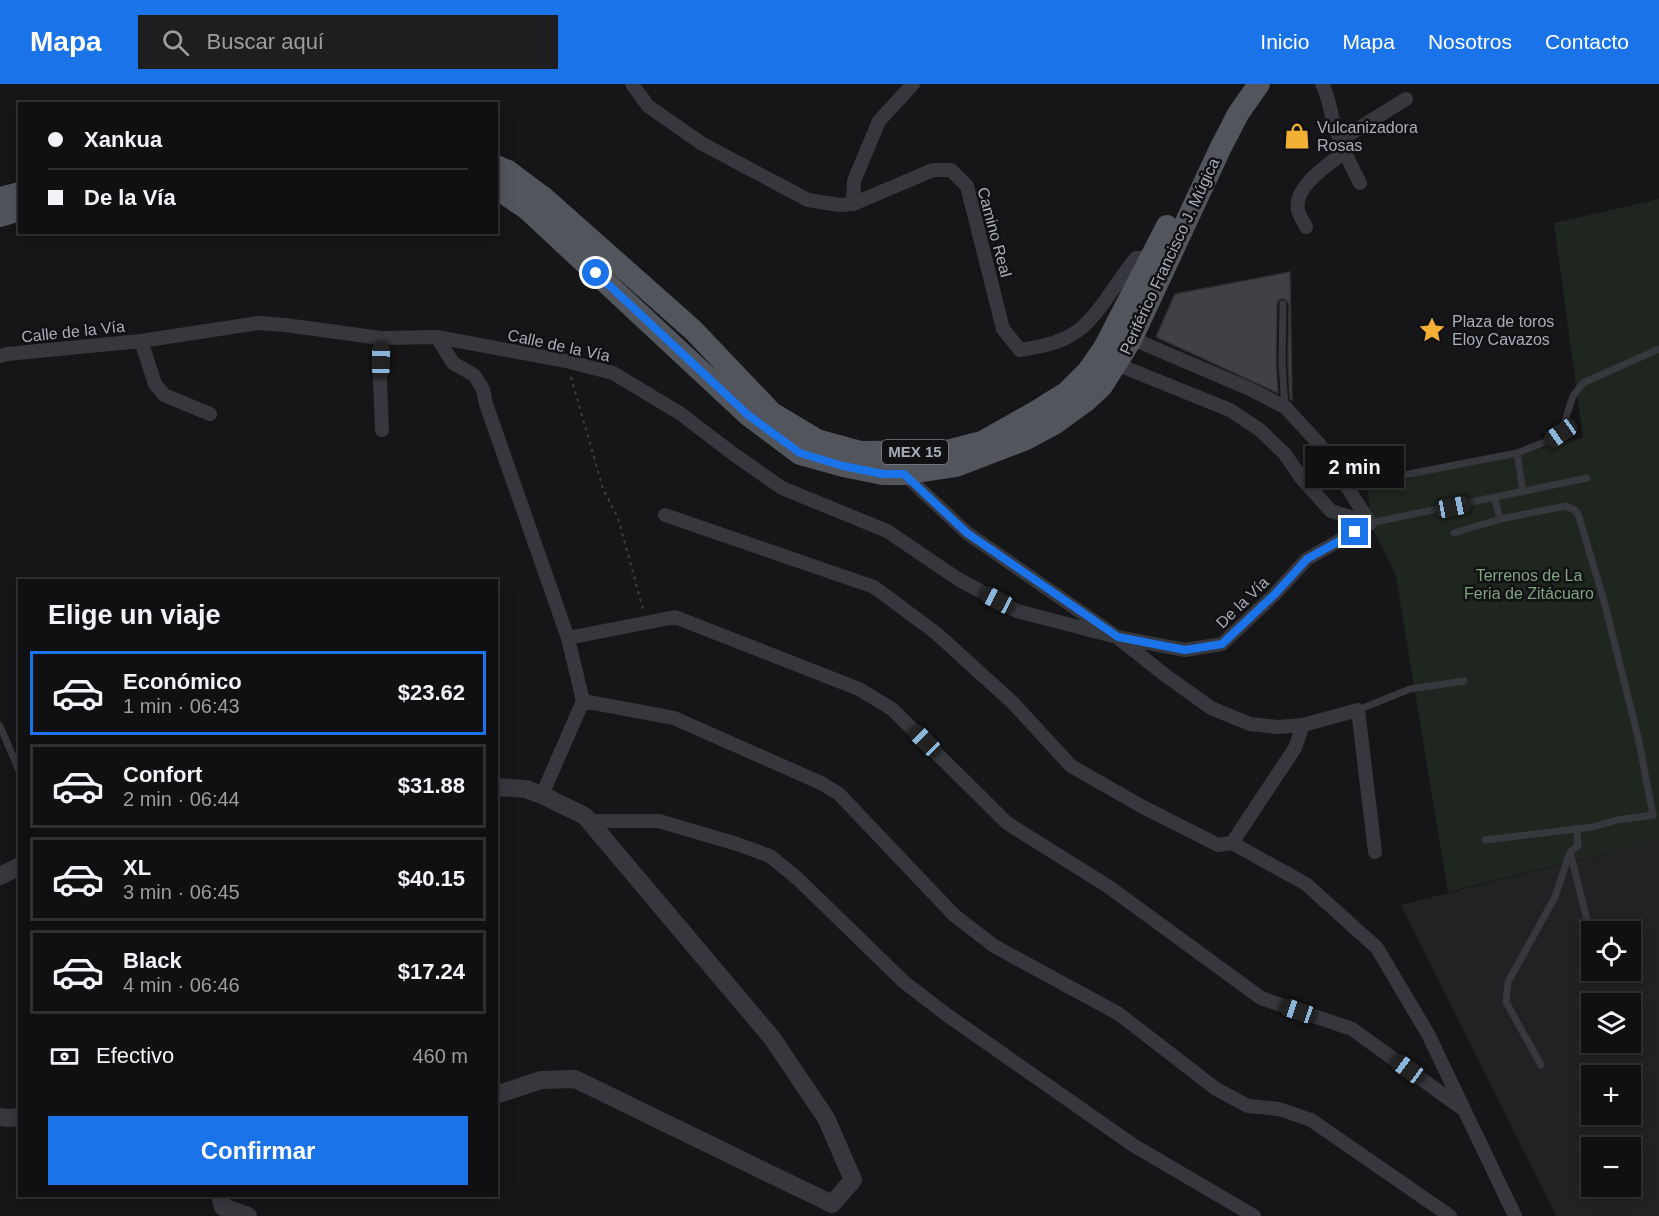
<!DOCTYPE html>
<html lang="es">
<head>
<meta charset="utf-8">
<style>
	:root { --surface:#101012; --page:#1e1e20; --text:#f1f3f6; --muted:#9c9d9f; --line:#303032; --accent:#1a73e8 }
	body { margin:0; font-family:Helvetica,sans-serif; background:var(--page); color:var(--text); height:100vh; display:flex; flex-direction:column; font-size:22px; white-space:nowrap }
	* { box-sizing:border-box; margin:0 }
	p { font-size:20px; color:var(--muted) }
	.icon { flex:none; width:33px; height:33px; fill:none; stroke:currentColor; stroke-width:2; stroke-linecap:round; stroke-linejoin:round }
	.map { position:relative; flex:1; overflow:hidden }
	.panel { position:absolute; left:18px; top:495px; width:480px; height:618px; display:flex; flex-direction:column; background:var(--surface); border-radius:0px; box-shadow:0 3px 15px #0003,0 0 0 2px var(--line) }
	.panel>* { flex:none }
	.hud { position:absolute; left:18px; top:18px; width:480px; height:132px; border-radius:0px; box-shadow:0 3px 15px #0003,0 0 0 2px var(--line); display:grid; align-content:center; height:132px; padding:0 30px; background:var(--surface) }
	.tools { position:absolute; left:1581px; top:837px; display:grid; gap:12px }
	.tools a { display:grid; place-items:center; width:60px; height:60px; border-radius:0px; background:var(--surface); box-shadow:0 3px 15px #0003,0 0 0 2px var(--line); font-size:30px }
	.end { position:absolute; width:27px; height:27px; margin:-14px; border:8px solid #1a73e8; background:#fff; box-shadow:0 0 0 3px #fff }
	.from { border-radius:50% }
	.bubble { position:absolute; height:42px; border-radius:0px; background:var(--surface); box-shadow:0 3px 15px #0003,0 0 0 2px var(--line); font-size:20px; font-weight:800; line-height:42px; text-align:center }
	.car { position:absolute; width:18px; height:36px; margin:-18px -9px; border-radius:8px; box-shadow:0 0 4px 2px #0007; background:linear-gradient(#222 24%,#8ab4d8 0 40%,#222 0 76%,#8ab4d8 0 86%,#222 0) }
	.hud b { display:flex; align-items:center; gap:21px; height:57px; font-size:22px }
	.hud b+b { border-top:2px solid var(--line) }
	.hud i { width:15px; height:15px; background:var(--text) }
	ul { padding:0; list-style:none }
	li { display:flex; align-items:center; gap:18px; height:84px; margin:0 12px 9px; padding:0 18px; border:3px solid var(--line); border-radius:0px }
	li div { flex:1 }
	li b { display:block; font-size:22px }
	li em { font-style:normal; font-weight:800 }
	li.current { border-color:var(--accent) }
	li>.icon { width:54px; height:54px; stroke-width:1.5 }
	h2 { padding:0 30px; font-size:27px; line-height:72px }
	.pay { display:flex; align-items:center; gap:15px; height:66px; padding:0 30px; font-size:22px }
	.pay p { margin-inline-start:auto }
	.action { display:flex; gap:12px; margin-top:auto; padding:12px 30px }
	.action a { flex:1; height:69px; border-radius:0px; background:var(--accent); color:#fff; font-size:24px; font-weight:800; line-height:69px; text-align:center }
	header { display:flex; align-items:center; gap:36px; box-sizing:border-box; height:84px; padding:0 30px; background:var(--accent); color:#fff }
	header strong { font-size:28px }
	nav { display:flex; gap:33px; margin-inline-start:auto; font-size:21px }
	.search { width:420px; height:54px; background:var(--page); display:flex; align-items:center; gap:15px; box-sizing:border-box; padding:0 21px; border-radius:0px; color:var(--muted); font-size:22px }
	.map>svg:first-child { display:block }
	.built { fill:#222225; fill-rule:evenodd }
	.green { fill:#1e261f }
	.building { fill:#404145; stroke:#303034; stroke-width:1.5 }
	.lines { fill:none; stroke-linecap:round; stroke-linejoin:round }
	.path { stroke:#3d3f44; stroke-width:2; stroke-dasharray:3 4.5; stroke-linecap:butt }
	.service { stroke:#37383d; stroke-width:7 }
	.minor { stroke:#37383d; stroke-width:14 }
	.tertiary { stroke:#37383d; stroke-width:18 }
	.primary { stroke:#53555c; stroke-width:22 }
	.route { stroke:#1a73e8; stroke-width:8 }
	.labels { text-anchor:middle; stroke-width:5; stroke-linejoin:round; paint-order:stroke }
	.shield { fill:#111113; stroke:#7b7e86; stroke-width:1.5 }
	.shield-label { font-size:15px; font-weight:bold; fill:#a8adb8 }
	.poi-label { font-size:16px; fill:#a8adb8; stroke:#111113; text-anchor:start }
	.street-label { font-size:16px; fill:#a8adb8; stroke:#111113 }
	.park-label { font-size:16px; fill:#7fa381; stroke:#111113 }
</style>
</head>
<body>
<header>
<strong>Mapa</strong>
<div class="search"><svg class="icon" aria-label="search" viewBox="0 0 24 24"><circle cx="10" cy="10" r="6"/><path d="M15 15l6 6"/></svg>Buscar aquí</div>
<nav><a>Inicio</a><a>Mapa</a><a>Nosotros</a><a>Contacto</a></nav>
</header>
<div class="map">
<svg width="1659" height="1132" viewBox="0 0 1659 1132">
	<rect width="100%" height="100%" fill="#161618"/>
	<!-- built -->
	<path class="built" d="M1659,756V1132H1556L1401,821ZM1592,848H1630V886H1592ZM1592,920H1630V958H1592ZM1592,992H1630V1030H1592ZM1592,1064H1630V1102H1592Z"/>
	<!-- green -->
	<path class="green" d="M1659,115V756L1448,808L1396,492L1370,439L1368,403L1583,354L1554,139Z"/>
	<!-- building -->
	<path class="building" d="M1290,188L1292,316L1290,315L1288,279L1289,220L1285,215H1280L1277,220L1276,279L1278,309L1156,253L1175,210Z"/>
	<g class="lines">
		<!-- path -->
		<path class="path" d="M571,293L603,405L618,434L643,525"/>
		<!-- service -->
		<path class="service" d="M1283,220L1282,279L1285,323
			M1517,369L1523,408
			M1383,395L1517,369L1550,356L1561,349L1573,312L1583,299L1659,265
			M1495,415L1500,435
			M1370,439L1587,394
			M1454,449L1500,435L1566,422L1576,427L1579,433L1604,517L1638,653L1653,731L1617,736L1593,743L1485,756
			M1358,626L1410,605L1464,597
			M0,642L20,689
			M1577,744L1578,762L1570,768L1590,847
			M1541,981L1506,918L1508,898L1555,813L1570,768"/>
		<!-- minor -->
		<path class="minor" d="M632,0L648,22L701,59L808,116L839,121L853,120L933,86H951L967,102L1003,245L1020,266C1038,263 1057,260 1073,250C1097,236 1117,196 1136,174L1152,173
			M1322,0C1328,11 1329,21 1332,32C1338,56 1349,78 1360,99
			M1340,56L1406,15
			M853,120L854,97L879,37L913,0
			M1306,143C1304,138 1299,132 1298,126C1293,103 1328,81 1344,68
			M437,253L453,279L474,291L483,305L486,320L568,554L583,617L542,711
			M381,254L380,297L382,346
			M1131,256L1140,258L1250,305L1285,323L1321,362L1370,439
			M141,257L155,300L164,311L210,330
			M0,272L7,270L141,257L258,239L285,241L381,254L437,253L566,277L613,289L681,330L732,369L782,404L887,447L958,495L1017,527L1117,553L1185,566L1222,560L1275,510L1307,475L1370,439
			M1116,280L1230,326L1260,346L1285,370L1302,395L1331,427L1370,439
			M904,390L967,449L1117,553L1165,591L1211,624L1250,640L1278,643L1303,641L1358,626L1375,768
			M665,431L874,503L936,549L1013,619L1071,682L1141,722L1218,761L1232,759L1306,800L1377,864L1428,950L1515,1132
			M568,554L675,533L859,605L892,625L1007,739L1109,803L1261,914L1352,945L1463,1025
			M583,617L674,634L821,699L839,710L954,831L994,862L1119,930L1216,1005L1248,1022L1279,1025L1311,1036L1450,1132
			M589,737H659L737,760L770,772L798,795L904,898L947,931L1133,1061L1254,1132
			M1232,759L1295,664L1303,641"/>
		<!-- tertiary -->
		<path class="tertiary" d="M496,703L526,705L542,711L585,732L589,737L772,954L826,1034L853,1096L832,1120L575,995L541,996L496,1011
			M0,792L20,782
			M0,1033L8,1034L20,1033
			M220,1112L223,1123L248,1132"/>
		<!-- primary -->
		<path class="primary" d="M496,82L508,87L543,113L693,246L772,329L817,356L861,368L947,367L982,358L1037,327L1067,308L1088,287L1104,264L1167,142
			M496,104L527,125L748,331L800,370L843,382L883,390H904L956,382L1024,356L1054,340L1087,316L1102,302L1131,256L1220,65L1238,30L1259,0
			M0,114L20,109
			M0,132L20,126"/>
	</g>
	<g class="lines">
		<!-- route -->
		<path class="route" d="M596,189L748,331L800,369L843,382L883,390H904L967,449L1118,553L1185,566L1222,560L1275,510L1307,475L1355,448"/>
	</g>
	<!-- icons -->
	<defs>
		<g id="shop-bare" transform="scale(2.07)"><path d="M-5-2.5h2.3a2.7 3.5 0 0 1 5.4 0H5L5.5 6h-11ZM-1.5-2.5h3a1.5 2.3 0 0 0-3 0Z" fill="#f2b134" stroke="#111113" stroke-width="2.5" paint-order="stroke"/></g>
		<g id="sight-bare" transform="scale(2.07)"><path d="M0-6L1.8-2.2L6-1.7L2.9 1.2L3.7 5.4L0 3.3L-3.7 5.4L-2.9 1.2L-6-1.7L-1.8-2.2Z" fill="#f2b134" stroke="#111113" stroke-width="2.5" paint-order="stroke"/></g>
	</defs>
	<g fill-rule="evenodd">
		<use href="#shop-bare" x="1297" y="52"/>
		<use href="#sight-bare" x="1432" y="246"/>
	</g>
	<g class="labels">
		<!-- shield labels -->
		<rect class="shield" x="882" y="356" width="66" height="24" rx="4.5"/>
		<g class="shield-label">
			<text x="915" y="373">MEX 15</text>
		</g>
		<!-- poi labels -->
		<g class="poi-label">
			<text x="1317" y="49">Vulcanizadora<tspan x="1317" dy="18">Rosas</tspan></text>
			<text x="1452" y="243">Plaza de toros<tspan x="1452" dy="18">Eloy Cavazos</tspan></text>
		</g>
		<!-- street labels -->
		<g class="street-label">
			<text transform="translate(995 148) rotate(75)" y="6">Camino Real</text>
			<text transform="translate(1169 172) rotate(-65)" y="6">Periférico Francisco J. Múgica</text>
			<text transform="translate(73 247) rotate(-6)" y="6">Calle de la Vía</text>
			<text transform="translate(559 261) rotate(12)" y="6">Calle de la Vía</text>
			<text transform="translate(1242 518) rotate(-44)" y="6">De la Vía</text>
		</g>
		<!-- park labels -->
		<g class="park-label">
			<text x="1529" y="497">Terrenos de La<tspan x="1529" dy="18">Feria de Zitácuaro</tspan></text>
		</g>
	</g>
</svg>
<div class="tools">
<a><svg class="icon" aria-label="locate" viewBox="0 0 24 24"><circle cx="12" cy="12" r="6"/><path d="M12 2v4M12 18v4M2 12h4M18 12h4"/></svg></a>
<a><svg class="icon" aria-label="layers" viewBox="0 0 24 24"><path d="M12 4l9 5-9 5-9-5zM3 14l9 5 9-5"/></svg></a>
<a>+</a>
<a>−</a>
</div>
<i class="end from" style="left:596px;top:189px"></i>
<i class="end" style="left:1355px;top:448px"></i>
<div class="bubble" style="left:1305px;top:362px;width:99px">2 min</div>
<i class="car" style="left:381px;top:276px;rotate:1deg"></i>
<i class="car" style="left:1561px;top:349px;rotate:235deg"></i>
<i class="car" style="left:1453px;top:423px;rotate:79deg"></i>
<i class="car" style="left:997px;top:516px;rotate:298deg"></i>
<i class="car" style="left:925px;top:657px;rotate:315deg"></i>
<i class="car" style="left:1298px;top:927px;rotate:289deg"></i>
<i class="car" style="left:1408px;top:985px;rotate:306deg"></i>
<div class="hud">
<b><i class="from"></i>Xankua</b>
<b><i></i>De la Vía</b>
</div>
<section class="panel">
<h2>Elige un viaje</h2>
<ul>
<li class="current"><svg class="icon" aria-label="car" viewBox="0 0 24 24"><path d="M5 17H2v-5l4-1 3-4h7l3 4 3 1v5h-3M9 17h6M6 11h13"/><circle cx="7" cy="17" r="2"/><circle cx="17" cy="17" r="2"/></svg><div><b>Económico</b><p>1 min · 06:43</p></div><em>$23.62</em></li>
<li><svg class="icon" aria-label="car" viewBox="0 0 24 24"><path d="M5 17H2v-5l4-1 3-4h7l3 4 3 1v5h-3M9 17h6M6 11h13"/><circle cx="7" cy="17" r="2"/><circle cx="17" cy="17" r="2"/></svg><div><b>Confort</b><p>2 min · 06:44</p></div><em>$31.88</em></li>
<li><svg class="icon" aria-label="car" viewBox="0 0 24 24"><path d="M5 17H2v-5l4-1 3-4h7l3 4 3 1v5h-3M9 17h6M6 11h13"/><circle cx="7" cy="17" r="2"/><circle cx="17" cy="17" r="2"/></svg><div><b>XL</b><p>3 min · 06:45</p></div><em>$40.15</em></li>
<li><svg class="icon" aria-label="car" viewBox="0 0 24 24"><path d="M5 17H2v-5l4-1 3-4h7l3 4 3 1v5h-3M9 17h6M6 11h13"/><circle cx="7" cy="17" r="2"/><circle cx="17" cy="17" r="2"/></svg><div><b>Black</b><p>4 min · 06:46</p></div><em>$17.24</em></li>
</ul>
<div class="pay"><svg class="icon" aria-label="cash" viewBox="0 0 24 24"><path d="M3 7h18v10H3z"/><circle cx="12" cy="12" r="2"/></svg>Efectivo<p>460 m</p></div>
<div class="action"><a>Confirmar</a></div>
</section>
</div>
</body>
</html>
